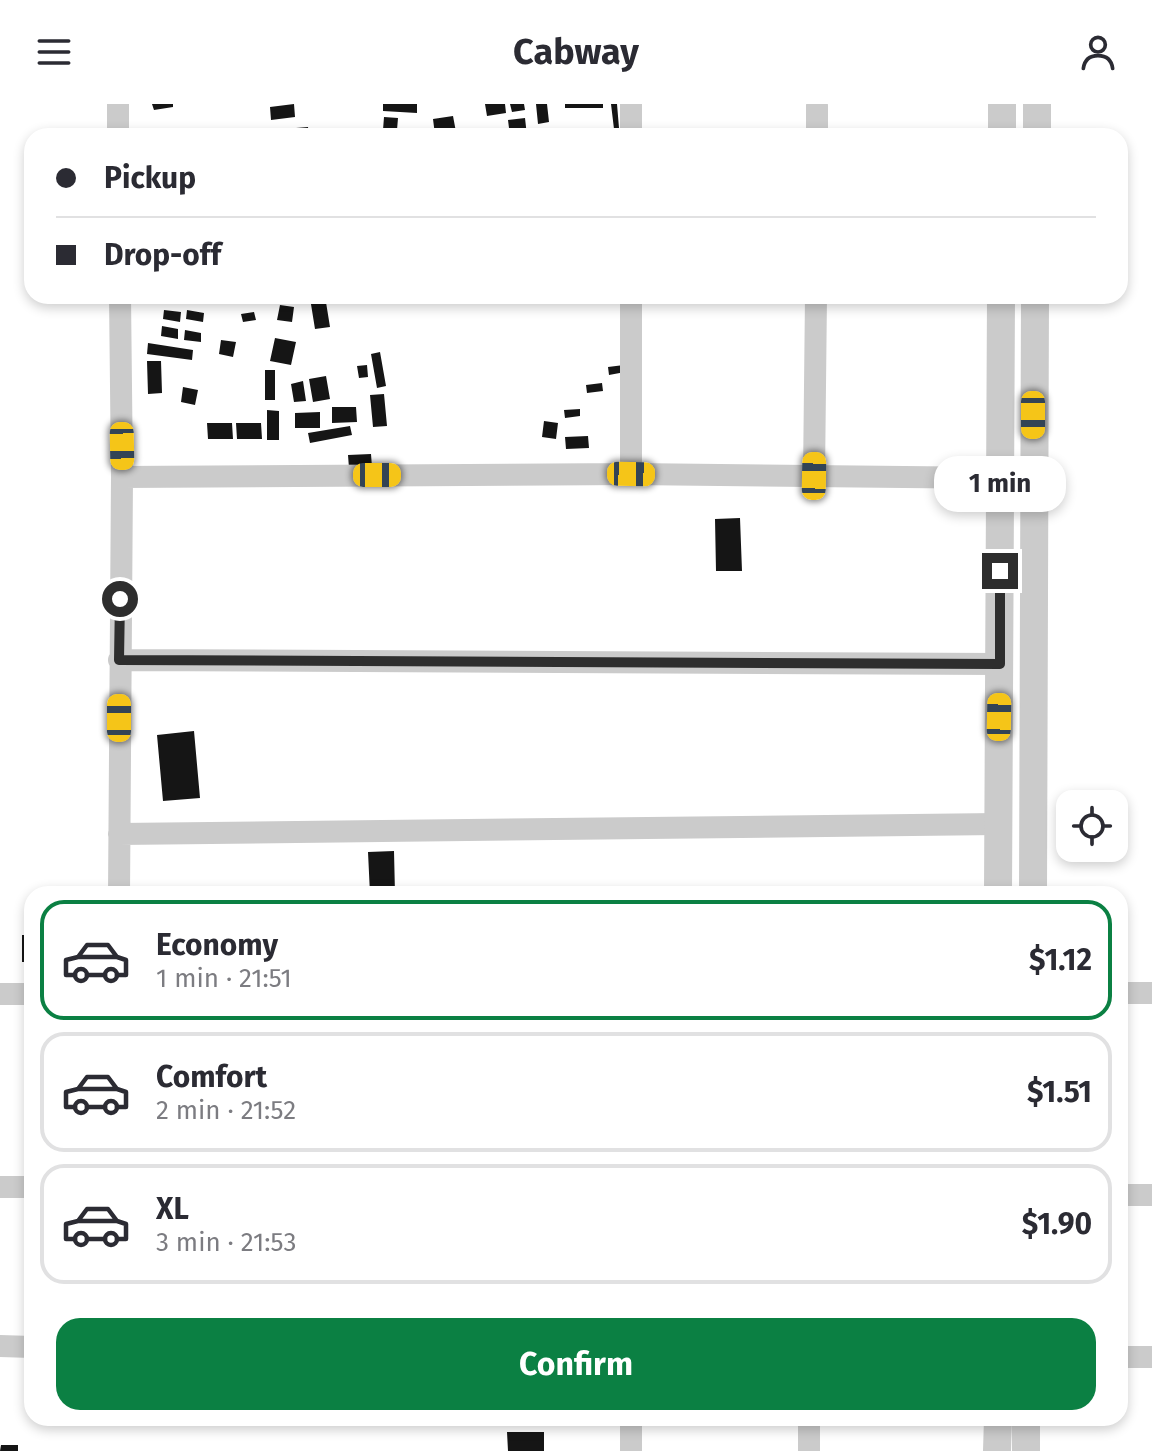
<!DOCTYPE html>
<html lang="en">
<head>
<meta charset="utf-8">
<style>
	:root { --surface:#fff; --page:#f7f7f7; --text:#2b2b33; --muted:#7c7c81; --line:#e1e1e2; --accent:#0b8043 }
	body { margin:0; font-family:"Fira Sans",sans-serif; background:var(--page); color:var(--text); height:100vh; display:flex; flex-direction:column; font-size:30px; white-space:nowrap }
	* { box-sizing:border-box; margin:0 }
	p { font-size:26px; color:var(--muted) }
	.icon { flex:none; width:44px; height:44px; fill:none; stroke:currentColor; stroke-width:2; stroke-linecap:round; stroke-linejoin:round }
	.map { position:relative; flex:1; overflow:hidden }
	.details { position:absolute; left:24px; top:782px; width:1104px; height:540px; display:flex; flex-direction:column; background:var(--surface); border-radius:24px; box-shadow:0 4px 12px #0003 }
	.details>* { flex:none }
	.banner { position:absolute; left:24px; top:24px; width:1104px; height:176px; border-radius:24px; box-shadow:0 4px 12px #0003; display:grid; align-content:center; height:176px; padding:0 32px; background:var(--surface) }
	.tools { position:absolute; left:1056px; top:686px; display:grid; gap:16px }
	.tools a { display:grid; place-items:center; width:72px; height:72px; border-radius:16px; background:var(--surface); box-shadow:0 4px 12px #0003; font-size:40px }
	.end { position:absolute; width:36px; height:36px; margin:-18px; border:10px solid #2e2e2e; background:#fff; box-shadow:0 0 0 4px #fff }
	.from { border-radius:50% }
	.bubble { position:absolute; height:56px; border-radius:24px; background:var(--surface); box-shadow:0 4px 12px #0003; font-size:26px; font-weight:700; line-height:56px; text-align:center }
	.car { position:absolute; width:24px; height:48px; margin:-24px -12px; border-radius:10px; box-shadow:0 0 6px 2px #0007; background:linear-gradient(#f5c518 24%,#345 0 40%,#f5c518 0 76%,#345 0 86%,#f5c518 0) }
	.banner b { display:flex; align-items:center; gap:28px; height:76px; font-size:30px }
	.banner b+b { border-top:2px solid var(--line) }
	.banner i { width:20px; height:20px; background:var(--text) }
	ul { padding:14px 0 0; list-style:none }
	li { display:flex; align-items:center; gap:24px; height:120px; margin:0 16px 12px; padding:0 16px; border:4px solid var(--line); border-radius:24px }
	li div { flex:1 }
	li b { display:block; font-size:30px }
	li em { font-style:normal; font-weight:700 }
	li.selected { border-color:var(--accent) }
	li>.icon { width:72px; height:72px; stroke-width:1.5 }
	.button { display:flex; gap:16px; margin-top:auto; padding:16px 32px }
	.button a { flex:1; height:92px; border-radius:24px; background:var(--accent); color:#fff; font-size:32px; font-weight:700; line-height:92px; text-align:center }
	header { display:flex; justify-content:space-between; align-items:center; height:104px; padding:0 32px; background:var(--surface); font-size:36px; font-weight:700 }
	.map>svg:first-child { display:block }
	.building { fill:#151515 }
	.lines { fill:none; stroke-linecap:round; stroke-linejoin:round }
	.minor { stroke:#cbcbcb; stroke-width:22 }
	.tertiary { stroke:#cbcbcb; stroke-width:28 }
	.route { stroke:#2e2e2e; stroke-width:10 }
</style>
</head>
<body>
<header><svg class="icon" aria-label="menu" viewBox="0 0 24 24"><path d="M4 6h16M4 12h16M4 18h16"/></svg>Cabway<svg class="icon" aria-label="person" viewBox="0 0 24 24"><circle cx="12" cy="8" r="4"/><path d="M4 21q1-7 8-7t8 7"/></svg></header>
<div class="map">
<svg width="1152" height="1347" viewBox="0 0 1152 1347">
	<rect width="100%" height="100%" fill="#fff"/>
	<!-- building -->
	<path class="building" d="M152,0H173V3L154,6Z
		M294,0L295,13L271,16L270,3Z
		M383,0H417V9L383,7Z
		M485,0H505L506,9L487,12Z
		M510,0H524L525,6L512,8Z
		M536,0H547L549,18L538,20Z
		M565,0H603V4H565Z
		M611,0H617L619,24L614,25Z
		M453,12L456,28L435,31L433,15Z
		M384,13L398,14L397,26H383Z
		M525,14L527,32H510L508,16Z
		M308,23L309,32H297L296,24Z
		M325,192L330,223L315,225L310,194Z
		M280,201L294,203L292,218L277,216Z
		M164,206L181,208L180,218L163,215Z
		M187,206L204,209L203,218L186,215Z
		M254,208L256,216L243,218L241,210Z
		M162,222L178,225V235L161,232Z
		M185,226L201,229V238L184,236Z
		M275,234L296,238L291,261L270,257Z
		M221,236L236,238L233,253L219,250Z
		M148,239L193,246L192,256L147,250Z
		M380,248L386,282L377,284L371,250Z
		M147,257H161L162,289L148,290Z
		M367,261L368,273L359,274L357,262Z
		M624,261L625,268L609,271L608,263Z
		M265,266H275V296H265Z
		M326,272L330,295L313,298L309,275Z
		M303,277L306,297L294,298L291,280Z
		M602,279L603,287L587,289L586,281Z
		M183,283L198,286L195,301L181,298Z
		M384,290L387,322L373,323L370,291Z
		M332,303H356L357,318L332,319Z
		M580,305V312L565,314L564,306Z
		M267,306L279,307V336H267Z
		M320,308V324H295V309Z
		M544,317L558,319L556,335L542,333Z
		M207,319H232L233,335H208Z
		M236,319H261L262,335H237Z
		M350,322L352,331L310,339L308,329Z
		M588,332L589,344L566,345L565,333Z
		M371,350L372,363L349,364L348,351Z
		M740,414L742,467H716L715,415Z
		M194,627L200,694L163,697L157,631Z
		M394,747L395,790H370L368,748Z
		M22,831H32V858H22Z
		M507,1328H544V1347H508Z
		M1,1341H18V1347H0Z"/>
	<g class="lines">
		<!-- minor -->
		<path class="minor" d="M118,0V32
			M631,32V0
			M817,32V2
			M631,370V192
			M814,372L816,192
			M122,373L631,370L999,374L1033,371
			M119,556L1000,560
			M119,730L998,720
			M119,790L122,373L120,192
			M1120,889H1152
			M0,890H32
			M0,1083H32
			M1120,1091H1152
			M0,1242L32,1243
			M1120,1253H1152
			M631,1314V1347
			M809,1314V1347"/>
		<!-- tertiary -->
		<path class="tertiary" d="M1002,32V0
			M1037,32V0
			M998,790L1001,192
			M1033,790L1035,192
			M997,1347L998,1314
			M1026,1347V1314"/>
	</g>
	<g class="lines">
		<!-- route -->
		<path class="route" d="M120,495L119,556L1000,560V467"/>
	</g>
</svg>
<div class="tools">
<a><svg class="icon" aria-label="locate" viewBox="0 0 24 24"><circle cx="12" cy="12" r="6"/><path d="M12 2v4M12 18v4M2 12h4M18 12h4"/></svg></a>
</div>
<i class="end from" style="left:120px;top:495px"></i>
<i class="end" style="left:1000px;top:467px"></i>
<div class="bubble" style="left:934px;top:352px;width:132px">1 min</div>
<i class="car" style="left:1033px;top:311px;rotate:180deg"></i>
<i class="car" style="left:122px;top:342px;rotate:179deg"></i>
<i class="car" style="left:631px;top:370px;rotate:91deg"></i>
<i class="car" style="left:377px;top:371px;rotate:90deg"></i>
<i class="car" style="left:814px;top:372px;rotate:1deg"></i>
<i class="car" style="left:999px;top:613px;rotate:1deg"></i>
<i class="car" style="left:119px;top:614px;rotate:0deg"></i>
<div class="banner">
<b><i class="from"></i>Pickup</b>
<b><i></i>Drop-off</b>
</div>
<section class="details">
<ul>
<li class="selected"><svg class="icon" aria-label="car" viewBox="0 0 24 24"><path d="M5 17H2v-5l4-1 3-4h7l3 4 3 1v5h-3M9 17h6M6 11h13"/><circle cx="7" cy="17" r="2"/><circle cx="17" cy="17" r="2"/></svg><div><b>Economy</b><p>1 min · 21:51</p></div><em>$1.12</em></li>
<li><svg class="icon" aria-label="car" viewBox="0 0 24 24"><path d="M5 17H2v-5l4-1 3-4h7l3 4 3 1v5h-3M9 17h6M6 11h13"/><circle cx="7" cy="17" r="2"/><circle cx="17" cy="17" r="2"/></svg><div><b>Comfort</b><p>2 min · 21:52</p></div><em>$1.51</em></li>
<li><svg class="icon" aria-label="car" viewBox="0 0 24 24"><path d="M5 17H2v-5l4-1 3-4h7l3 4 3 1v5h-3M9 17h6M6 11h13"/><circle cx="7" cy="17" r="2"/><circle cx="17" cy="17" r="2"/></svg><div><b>XL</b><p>3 min · 21:53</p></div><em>$1.90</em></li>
</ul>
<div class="button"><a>Confirm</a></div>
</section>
</div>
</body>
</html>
